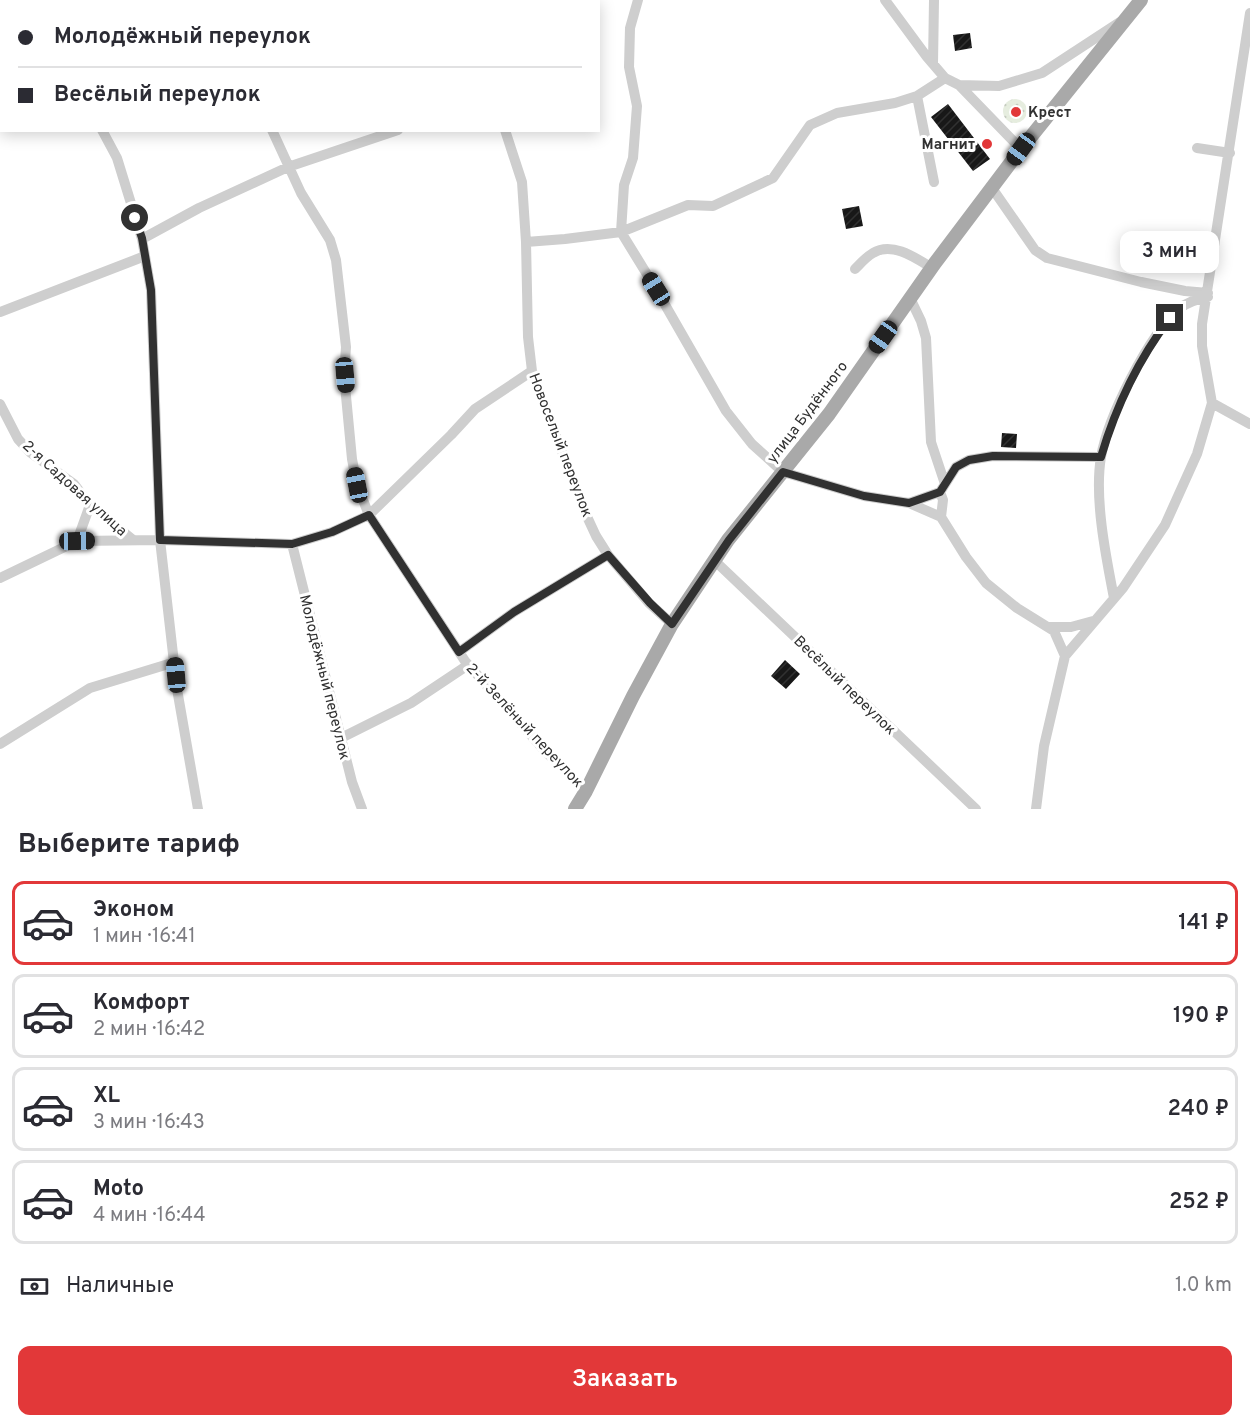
<!DOCTYPE html>
<html lang="ru">
<head>
<meta charset="utf-8">
<style>
	:root { --surface:#fff; --page:#f7f7f7; --text:#2b2b33; --muted:#7c7c81; --line:#e1e1e2; --accent:#e23839 }
	body { margin:0; font-family:Overpass,sans-serif; background:var(--page); color:var(--text); height:100vh; display:flex; flex-direction:column; font-size:22px; white-space:nowrap }
	* { box-sizing:border-box; margin:0 }
	p { font-size:20px; color:var(--muted) }
	.icon { flex:none; width:33px; height:33px; fill:none; stroke:currentColor; stroke-width:2; stroke-linecap:round; stroke-linejoin:round }
	.map { position:relative; height:809px; overflow:hidden }
	.panel { display:flex; flex-direction:column; background:var(--surface); flex:1 }
	.panel>* { flex:none }
	.banner { position:absolute; left:0px; top:0px; width:600px; height:132px; box-shadow:0 3px 15px #0003; display:grid; align-content:center; height:132px; padding:0 18px; background:var(--surface) }
	.end { position:absolute; width:27px; height:27px; margin:-14px; border:8px solid #313131; background:#fff; box-shadow:0 0 0 3px #fff }
	.from { border-radius:50% }
	.bubble { position:absolute; height:42px; border-radius:12px; background:var(--surface); box-shadow:0 3px 15px #0003; font-size:20px; font-weight:600; line-height:42px; text-align:center }
	.car { position:absolute; width:18px; height:36px; margin:-18px -9px; border-radius:8px; box-shadow:0 0 4px 2px #0007; background:linear-gradient(#222 24%,#8ab4d8 0 40%,#222 0 76%,#8ab4d8 0 86%,#222 0) }
	.banner b { display:flex; align-items:center; gap:21px; height:57px; font-size:22px }
	.banner b+b { border-top:2px solid var(--line) }
	.banner i { width:15px; height:15px; background:var(--text) }
	ul { padding:0; list-style:none }
	li { display:flex; align-items:center; gap:18px; height:84px; margin:0 12px 9px; padding:0 6px; border:3px solid var(--line); border-radius:12px }
	li div { flex:1 }
	li b { display:block; font-size:22px }
	li em { font-style:normal; font-weight:600 }
	li.active { border-color:var(--accent) }
	li>.icon { width:54px; height:54px; stroke-width:1.5 }
	h2 { padding:0 18px; font-size:27px; line-height:72px }
	.pay { display:flex; align-items:center; gap:15px; height:66px; padding:0 18px; font-size:22px }
	.pay p { margin-inline-start:auto }
	.cta { display:flex; gap:12px; margin-top:auto; padding:12px 18px }
	.cta a { flex:1; height:69px; border-radius:12px; background:var(--accent); color:#fff; font-size:24px; font-weight:600; line-height:69px; text-align:center }
	.map>svg:first-child { display:block }
	.green { fill:url(#green-dots) }
	.building { fill:url(#building-hatch) }
	.lines { fill:none; stroke-linecap:round; stroke-linejoin:round }
	.path { stroke:#cecece; stroke-width:2; stroke-dasharray:3 3; stroke-linecap:butt }
	.minor { stroke:#cecece; stroke-width:10 }
	.major { stroke:#a9a9a9; stroke-width:14 }
	.route { stroke:#313131; stroke-width:8 }
	.poi-dot { fill:#e23839; stroke:#fff; stroke-width:2 }
	.labels { text-anchor:middle; stroke-width:6; stroke-linejoin:round; paint-order:stroke }
	.poi-label { font-size:15px; font-weight:bold; fill:#313131; stroke:#fff; text-anchor:start }
	.street-label { font-size:15px; fill:#313131; stroke:#fff }
</style>
</head>
<body>
<div class="map">
<svg width="1250" height="809" viewBox="0 0 1250 809">
	<defs>
		<pattern id="green-dots" width="8" height="8" patternUnits="userSpaceOnUse" patternTransform="scale(1.5)"><rect width="8" height="8" fill="#e6eddf"/><path d="M2 2h.1M6 6h.1" fill="none" stroke="#c6ccc0" stroke-width="1.8" stroke-linecap="round"/></pattern>
		<pattern id="building-hatch" width="6" height="6" patternUnits="userSpaceOnUse" patternTransform="scale(1.5)"><rect width="6" height="6" fill="#181818"/><path d="M-1 1l2-2M0 6l6-6M5 7l2-2" fill="none" stroke="#313131"/></pattern>
	</defs>
	<rect width="100%" height="100%" fill="#fff"/>
	<!-- green -->
	<path class="green" d="M1003 111a12 12 0 1 1 24 0a12 12 0 1 1-24 0Z"/>
	<!-- building -->
	<path class="building" d="M970,33L972,48L955,51L953,35Z
		M948,104L990,159L973,171L931,117Z
		M859,206L863,226L846,229L842,209Z
		M1002,433L1017,434L1016,448L1001,447Z
		M785,660L800,674L786,689L771,676Z"/>
	<g class="lines">
		<!-- path -->
		<path class="path" d="M432,0V2"/>
		<!-- minor -->
		<path class="minor" d="M24,0L25,2
			M222,0L223,2
			M638,0L630,28L629,67L637,106L633,158L624,185L621,232L656,289L726,411L752,444L783,472L864,496L909,503L941,517L966,557L986,583L1017,608L1054,631L1065,656
			M885,0L927,57L945,78L959,85L1021,149
			M297,2L301,0
			M523,2V0
			M933,64L934,0
			M959,85L999,86L1042,73L1120,22
			M917,96L934,182
			M0,115H2
			M102,130L117,158L142,239L151,290L160,540L177,689L198,809
			M272,130L301,193L330,240L336,260L346,347L344,375L352,459L357,485L369,515L465,661L545,751L586,791
			M505,130L522,182L526,242L528,337L532,371L583,508L596,536L608,555L649,603L672,624
			M1197,148L1230,153
			M992,188L1035,250L1047,258L1141,282L1185,291L1208,293
			M142,239L199,208L288,167L398,130
			M526,242L565,239L621,232L688,205L713,206L773,178L810,125L837,113L895,103L917,96L945,78
			M855,269C860,264 866,257 873,253C892,241 916,258 932,268
			M910,298L921,321L926,338L931,442L945,484
			M0,312L145,256
			M1212,403L1250,424
			M0,404L18,439L31,453L74,484L90,505L133,540
			M940,492L943,500L941,517
			M909,503L940,492L956,467L969,460L993,456L1101,457
			M77,541L90,505
			M292,544L352,782L362,809
			M715,561L976,809
			M0,578L77,541L160,540L292,544L332,532L369,515L451,435L475,409L532,371
			M1114,598C1106,557 1094,498 1101,457C1108,417 1148,336 1179,309C1187,302 1197,299 1208,297
			M1048,627H1071L1093,621
			M459,652L514,612L608,555
			M341,738L411,703L468,665
			M0,744L90,688L175,662
			M1036,809L1044,746L1065,656L1123,588L1165,525L1197,454L1212,403L1202,346V324L1250,13"/>
		<!-- major -->
		<path class="major" d="M575,809L586,791L633,696L672,624L728,540L829,414L935,263L1021,149L1141,0"/>
	</g>
	<g class="lines">
		<!-- route -->
		<path class="route" d="M135,218L142,238L151,290L160,540L292,544L332,532L369,515L459,652L514,612L608,555L650,603L672,624L729,540L783,472L864,496L909,503L940,492L956,467L969,460L993,456L1101,457C1116,406 1138,360 1170,318"/>
	</g>
	<!-- markers -->
	<g class="poi-dot">
		<circle cx="1016" cy="112" r="6"/>
		<circle cx="987" cy="144" r="6"/>
	</g>
	<g class="labels">
		<!-- poi labels -->
		<g class="poi-label">
			<text x="1028" y="117">Крест</text>
			<text x="975" y="149" text-anchor="end">Магнит</text>
		</g>
		<!-- street labels -->
		<g class="street-label">
			<text transform="translate(807 412) rotate(-53)" y="5">улица Будённого</text>
			<text transform="translate(561 445) rotate(69)" y="5">Новоселый переулок</text>
			<text transform="translate(75 488) rotate(42)" y="5">2-я Садовая улица</text>
			<text transform="translate(325 677) rotate(76)" y="5">Молодёжный переулок</text>
			<text transform="translate(845 685) rotate(44)" y="5">Весёлый переулок</text>
			<text transform="translate(525 725) rotate(47)" y="5">2-й Зелёный переулок</text>
		</g>
	</g>
</svg>
<i class="end from" style="left:135px;top:218px"></i>
<i class="end" style="left:1170px;top:318px"></i>
<div class="bubble" style="left:1120px;top:231px;width:99px">3 мин</div>
<i class="car" style="left:1021px;top:149px;rotate:216deg"></i>
<i class="car" style="left:656px;top:289px;rotate:328deg"></i>
<i class="car" style="left:883px;top:337px;rotate:215deg"></i>
<i class="car" style="left:345px;top:375px;rotate:175deg"></i>
<i class="car" style="left:357px;top:485px;rotate:349deg"></i>
<i class="car" style="left:77px;top:541px;rotate:89deg"></i>
<i class="car" style="left:176px;top:675px;rotate:355deg"></i>
<div class="banner">
<b><i class="from"></i>Молодёжный переулок</b>
<b><i></i>Весёлый переулок</b>
</div>
</div>
<section class="panel">
<h2>Выберите тариф</h2>
<ul>
<li class="active"><svg class="icon" aria-label="car" viewBox="0 0 24 24"><path d="M5 17H2v-5l4-1 3-4h7l3 4 3 1v5h-3M9 17h6M6 11h13"/><circle cx="7" cy="17" r="2"/><circle cx="17" cy="17" r="2"/></svg><div><b>Эконом</b><p>1 мин · 16:41</p></div><em>141 ₽</em></li>
<li><svg class="icon" aria-label="car" viewBox="0 0 24 24"><path d="M5 17H2v-5l4-1 3-4h7l3 4 3 1v5h-3M9 17h6M6 11h13"/><circle cx="7" cy="17" r="2"/><circle cx="17" cy="17" r="2"/></svg><div><b>Комфорт</b><p>2 мин · 16:42</p></div><em>190 ₽</em></li>
<li><svg class="icon" aria-label="car" viewBox="0 0 24 24"><path d="M5 17H2v-5l4-1 3-4h7l3 4 3 1v5h-3M9 17h6M6 11h13"/><circle cx="7" cy="17" r="2"/><circle cx="17" cy="17" r="2"/></svg><div><b>XL</b><p>3 мин · 16:43</p></div><em>240 ₽</em></li>
<li><svg class="icon" aria-label="car" viewBox="0 0 24 24"><path d="M5 17H2v-5l4-1 3-4h7l3 4 3 1v5h-3M9 17h6M6 11h13"/><circle cx="7" cy="17" r="2"/><circle cx="17" cy="17" r="2"/></svg><div><b>Moto</b><p>4 мин · 16:44</p></div><em>252 ₽</em></li>
</ul>
<div class="pay"><svg class="icon" aria-label="cash" viewBox="0 0 24 24"><path d="M3 7h18v10H3z"/><circle cx="12" cy="12" r="2"/></svg>Наличные<p>1.0 km</p></div>
<div class="cta"><a>Заказать</a></div>
</section>
</body>
</html>
